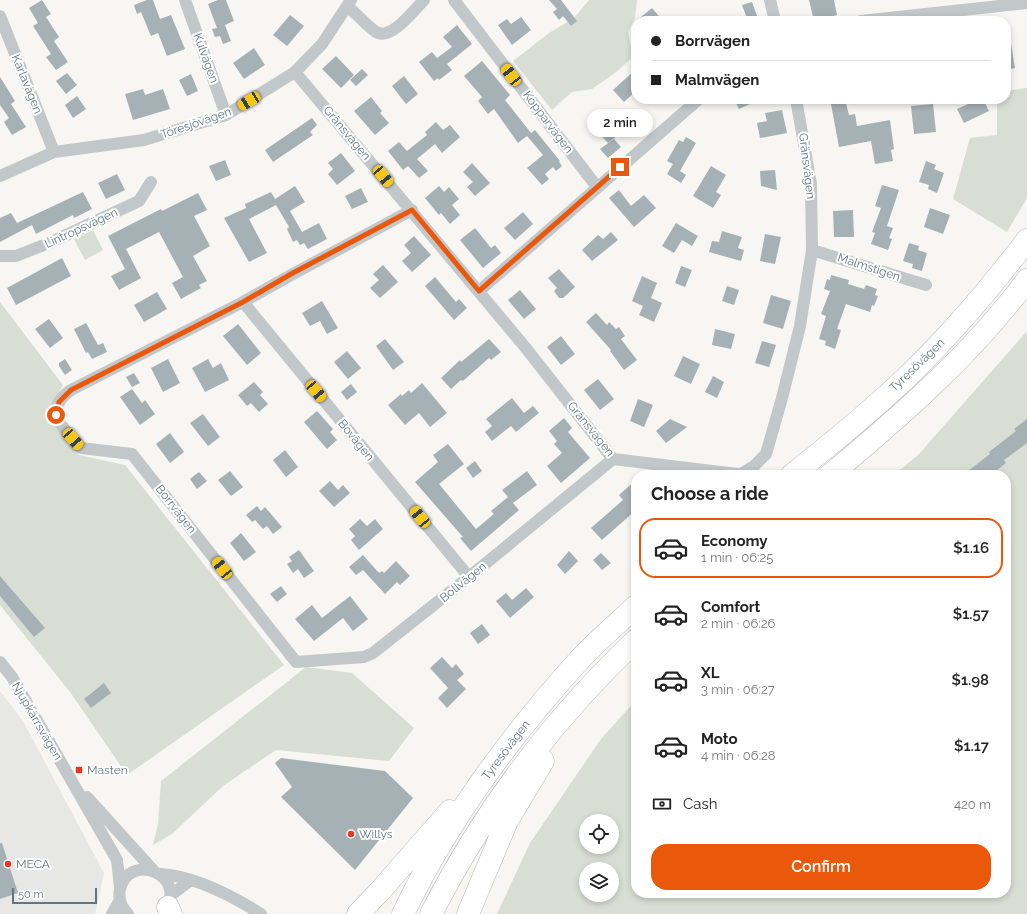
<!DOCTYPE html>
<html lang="en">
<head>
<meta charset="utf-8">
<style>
	:root { --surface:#fff; --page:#f2f2f2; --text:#222; --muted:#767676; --line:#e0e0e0; --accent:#ea580c }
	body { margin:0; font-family:Raleway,sans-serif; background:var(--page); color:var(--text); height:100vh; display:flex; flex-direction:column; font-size:15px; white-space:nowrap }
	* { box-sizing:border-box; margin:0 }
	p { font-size:13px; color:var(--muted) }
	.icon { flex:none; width:22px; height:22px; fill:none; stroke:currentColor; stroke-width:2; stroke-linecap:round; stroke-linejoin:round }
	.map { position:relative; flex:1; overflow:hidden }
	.details { position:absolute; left:631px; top:470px; width:380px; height:428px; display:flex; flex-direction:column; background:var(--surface); border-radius:16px; box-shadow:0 2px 6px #0003 }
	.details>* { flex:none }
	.top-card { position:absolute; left:631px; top:16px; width:380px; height:88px; border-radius:16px; box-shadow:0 2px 6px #0003; display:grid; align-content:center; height:88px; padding:0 20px; background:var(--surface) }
	.controls { position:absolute; left:579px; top:814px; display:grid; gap:8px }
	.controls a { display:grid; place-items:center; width:40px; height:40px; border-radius:50%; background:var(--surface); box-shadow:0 2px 6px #0003; font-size:20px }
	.scale { position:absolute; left:12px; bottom:10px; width:85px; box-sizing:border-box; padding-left:4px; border:2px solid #61767f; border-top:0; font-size:11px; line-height:14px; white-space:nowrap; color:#61767f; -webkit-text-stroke:3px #fff; paint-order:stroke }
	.end { position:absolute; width:18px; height:18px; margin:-9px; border:5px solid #ea580c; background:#fff; box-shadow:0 0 0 2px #fff }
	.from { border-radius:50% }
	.bubble { position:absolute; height:28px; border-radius:14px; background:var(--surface); box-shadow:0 2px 6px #0003; font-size:13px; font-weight:600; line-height:28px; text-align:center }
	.car { position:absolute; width:12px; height:24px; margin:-12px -6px; border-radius:5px; box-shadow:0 0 3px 1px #0007; background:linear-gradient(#f5c518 24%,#345 0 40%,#f5c518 0 76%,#345 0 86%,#f5c518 0) }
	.top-card b { display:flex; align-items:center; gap:14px; height:38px; font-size:15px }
	.top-card b+b { border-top:1px solid var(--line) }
	.top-card i { width:10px; height:10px; background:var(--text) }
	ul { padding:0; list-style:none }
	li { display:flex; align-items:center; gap:12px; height:60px; margin:0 8px 6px; padding:0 12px; border:2px solid transparent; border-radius:16px }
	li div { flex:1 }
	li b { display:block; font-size:15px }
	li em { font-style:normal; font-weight:600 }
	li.on { border-color:var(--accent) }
	li>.icon { width:36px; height:36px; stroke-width:1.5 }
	h2 { padding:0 20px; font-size:18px; line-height:48px }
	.pay { display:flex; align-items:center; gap:10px; height:44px; padding:0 20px; font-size:15px }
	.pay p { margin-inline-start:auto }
	.button { display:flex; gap:8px; margin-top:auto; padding:8px 20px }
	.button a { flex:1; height:46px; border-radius:16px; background:var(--accent); color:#fff; font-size:16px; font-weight:600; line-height:46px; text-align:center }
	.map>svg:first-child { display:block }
	.built { fill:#e7e8e6 }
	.green { fill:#d9ded4; fill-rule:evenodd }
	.building { fill:#a6b1b5 }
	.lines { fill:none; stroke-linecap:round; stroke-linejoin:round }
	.highway-casing { stroke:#b5b9bc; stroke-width:23 }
	.street { stroke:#c2c7c9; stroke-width:12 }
	.highway { stroke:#fff; stroke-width:22 }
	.route { stroke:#ea580c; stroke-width:5 }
	.poi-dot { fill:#e83622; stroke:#fff; stroke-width:1.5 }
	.labels { text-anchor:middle; stroke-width:4; stroke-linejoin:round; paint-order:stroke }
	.street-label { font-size:12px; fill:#61767f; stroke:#fff }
	.poi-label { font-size:12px; fill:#61767f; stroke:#fff; text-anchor:start }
</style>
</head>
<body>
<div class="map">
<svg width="1027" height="914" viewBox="0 0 1027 914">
	<rect width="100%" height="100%" fill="#f7f6f3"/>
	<!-- built -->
	<path class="built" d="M0,691L23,721L104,873L95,914H0Z"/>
	<!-- green -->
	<path class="green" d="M589,0H637L635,18L628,32L633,57L615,73L592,89L572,92L552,110L513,61L549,33L574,18Z
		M1027,88V198L1007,232L953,199L970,138L997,135V99H1006V91Z
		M93,230L103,250L85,260L74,239Z
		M0,302L63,385L46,415L79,455L125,465L284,665L127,775L70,692L0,605Z
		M1027,331V914H497L530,843L601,739L636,700V893H1006V475H894L919,454ZM586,821H612V847H586ZM586,869H612V895H586Z
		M306,667L352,673L414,728L389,761L276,750L223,786L172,834L153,845L158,824L161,781Z"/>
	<!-- building -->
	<path class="building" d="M42,0L51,14L46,17L59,37L54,41L68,62L56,70L46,57L51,54L33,26L38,23L29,8Z
		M147,0H153L160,19L171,15L185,49L167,56L158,33L151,36L141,12L137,14L134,5Z
		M218,0H226L234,21L225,25L231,41L223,44L220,36L215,37L212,29L217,28L208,4Z
		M549,0H561L577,21L571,26L563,16L559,20L553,12L557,9Z
		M809,0H834L837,15L814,21Z
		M752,2L759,21H748L742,5Z
		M652,8L663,21H636Z
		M290,15L304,26L287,46L273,35Z
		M521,17L531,30L512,45L498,25L507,19L511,24Z
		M457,25L472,44L447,64L452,70L439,80L438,78L434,81L419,62L432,52L437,58L452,47L443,37Z
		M1006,43H1011L1015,68L1006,70Z
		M254,48L265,65L244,79L233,63Z
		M336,56L354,75L341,88L322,69Z
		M482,61L510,95L505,100L531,133L518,143L494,109L488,114L478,101L482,97L464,76Z
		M362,69L368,75L356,86L350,80Z
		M636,69V91L624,102L613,90Z
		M67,73L77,85L66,94L56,81Z
		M191,74L198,91L187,96L179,80Z
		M404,76L418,94L406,104L392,86Z
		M0,77L15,101L11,104L26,127L12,135L4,122L9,118L0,105Z
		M143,89L145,95L163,89L170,109L133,120L125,94Z
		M77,96L86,109L73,118L65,105Z
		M371,97L382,111L380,113L389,123L375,135L354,111Z
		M734,99H761L739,109Z
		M830,99H845L849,115L855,114L857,126L890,120L894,149L891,150L893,161L875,164L871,141L839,147Z
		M979,99H983L989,111L964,123L957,109Z
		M933,104L936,132L914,134L911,106Z
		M782,110L787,133L760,138L757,123L767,121L765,113Z
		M611,117L623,131L608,143L596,130Z
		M312,118L317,125L310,132L313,135L273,162L265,150Z
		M436,122L443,130L450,125L460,137L442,153L435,144L417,159L428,171L419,178L408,166L403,170L388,151L399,142L407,151L427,135L425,132Z
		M535,130L560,161L559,162L562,166L556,171L553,167L545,174L549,179L542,185L527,168L543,155L527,136Z
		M686,137L696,143L680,171L686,175L681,183L667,174L673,164L667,161L679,140L683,142Z
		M614,139L621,147L608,158L600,149Z
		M341,153L355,171L337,185L328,174L333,169L328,163Z
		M225,160L231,175L216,181L209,166Z
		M926,161L936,165L934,169L944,173L937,193L928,189L929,185L919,182Z
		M472,163L490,183L475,196L467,187L473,182L463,172Z
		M711,166L726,175L716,192L721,195L713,208L693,196Z
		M775,170L777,190L761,186L760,171Z
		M117,174L125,190L106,199L98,183Z
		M882,185L899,190L887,226L893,228L889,238L892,239L888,250L871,244L875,233L872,232L881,208L875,206Z
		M295,186L305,202L290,211L302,232L319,223L327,239L308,249L304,243L300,245L297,240L293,242L287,229L289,227L276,205L249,219L267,253L249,262L224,218L246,208L245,204L271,192L275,199Z
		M439,186L444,192L449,187L459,199L452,205L460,215L450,224L441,213L439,215L425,198Z
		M361,188L368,202L352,209L345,196Z
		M619,190L631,206L644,195L656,208L634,227L609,198Z
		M83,192L92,209L74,218L73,215L36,234L32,225L0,242V218L11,213L17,223Z
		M198,193L207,210L194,216L210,246L193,256L207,281L199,285L201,288L181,299L172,283L183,277L159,232L126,249L141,278L119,290L111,276L125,269L108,236L161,209L162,211Z
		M930,208L950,215L943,234L924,227Z
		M853,210L854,237H834L833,211Z
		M523,212L533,224L515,240L504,228Z
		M676,223L698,236L692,246L682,240L674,253L662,246Z
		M475,228L491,248L495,245L501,253L483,268L460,240Z
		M722,231L742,237L738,248L744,250L741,261L709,252L712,241L719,242Z
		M611,232L618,240L592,261L582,250L598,235L603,239Z
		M765,234L781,237L775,264L760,261Z
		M414,236L431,255L412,272L402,261L411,253L404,245Z
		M909,243L919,246L918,250L927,253L922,271L912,268L913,264L903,261Z
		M62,258L71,276L16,305L7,288Z
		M383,265L398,282L380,298L370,288L379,280L373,274Z
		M681,266L692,270L685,287L675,283Z
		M559,269L575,287L563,298H559L554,291L557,288L548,278Z
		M831,275L849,280L848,284L864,289L866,285L877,289L875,295L878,296L874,306L872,305L870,312L846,304L837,329L841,330L835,349L825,345L826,341L819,339L826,316L821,314L830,291L824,289L827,279L830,280Z
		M642,276L657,283L651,298L662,303L654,322L639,315L643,306L632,301Z
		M435,277L456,302L459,299L467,308L454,320L425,286Z
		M727,286L739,290L734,305L722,301Z
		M520,290L536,309L524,319L508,300Z
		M157,292L167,309L144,322L134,305Z
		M771,295L791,301L783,329L763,323Z
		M322,301L338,328L327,334L320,321L310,326L302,313Z
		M596,313L607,325L609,322L616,329L619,327L625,336L621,339L637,360L624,370L610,351L611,350L586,322Z
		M49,319L63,338L50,348L35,329Z
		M86,323L98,345L103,343L107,352L92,359L88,352L86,353L74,329Z
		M238,324L261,353L247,365L223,336Z
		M715,329L735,334L731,349L712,345Z
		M561,336L575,354L561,365L547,347Z
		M385,339L404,362L393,370L376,346Z
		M489,339L501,352L491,360L489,358L463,381L461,380L451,389L441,378L460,360L461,362Z
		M762,341L776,345L769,367L755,363Z
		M347,351L361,368L348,379L334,362Z
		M683,356L700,364L691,384L674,376Z
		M65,359L72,370L65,375L59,366V363Z
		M168,359L180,383L163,392L151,368Z
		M208,359L213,368L221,363L229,380L205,392L192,368Z
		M134,373L140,383L132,387L126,377Z
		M713,376L724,382L717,398L705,392Z
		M598,379L614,399L600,410L584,390Z
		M254,382L263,392L260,395L268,404L259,412L251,403L247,406L238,395Z
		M422,383L447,413L430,427L419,413L405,425L388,405L401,394L402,396L409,390L411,393Z
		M351,384L357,392L347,400L341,392Z
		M132,389L142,403L145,400L155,414L140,425L120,397Z
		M512,398L524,413L533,406L539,413L516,432L511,426L492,441L485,432L492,426L486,419Z
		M638,399L653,405L644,427L630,421Z
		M317,411L333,429L330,432L337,440L327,449L304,422Z
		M203,414L220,437L208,446L190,423Z
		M564,418L572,428L568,432L590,458L561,483L547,466L562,453L554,444L557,441L549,431Z
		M670,419L687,427L666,443L656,431Z
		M1027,419V443L1004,460L1006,463L991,475H963L990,454L989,452L1016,431L1014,429Z
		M170,433L184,452L170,463L156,444Z
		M448,444L464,464L439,484L476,529L494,514L491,511L508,497L502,490L510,484L527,471L537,485L513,503L519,510L471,551L460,538L463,537L415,482L438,462L433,455Z
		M285,450L298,467L286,477L273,460Z
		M475,461L482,471L473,478L466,468Z
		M230,471L243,487L231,496L218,480Z
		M199,472L207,481L197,489L190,479Z
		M636,480V510L602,540L591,528L623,500L619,495Z
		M330,481L338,490L343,485L350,493L334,507L319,491Z
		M257,506L261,511L265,507L282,527L273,534L267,526L263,529L255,520L252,522L246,515Z
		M360,519L367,526L375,519L383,529L359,550L351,540L355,536L349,529Z
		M241,533L256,552L244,561L230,543Z
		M299,550L314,571L304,578L298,569L293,573L287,564L292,561L289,557Z
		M569,551L578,561L565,574L557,565Z
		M601,553L611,563L602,570L593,560Z
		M363,555L379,573L382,571L384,573L396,561L410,576L400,585L397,582L385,594L363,570L356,575L349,567Z
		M0,576L45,628L34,637L0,596Z
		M281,586L287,594L277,602L270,594Z
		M526,588L534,597L510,618L496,601L506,593L512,600Z
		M350,596L368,619L353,631L343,618L314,641L295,619L312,605L322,618Z
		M482,624L490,635L478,644L470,633Z
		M442,657L452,668L456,664L464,674L457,680L466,689L447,708L438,698L448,688L430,668Z
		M104,683L111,693L91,708L84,699Z
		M281,758L385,771L413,798L355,870L281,797L292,787L275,763Z
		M0,843H2L18,893L0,899Z"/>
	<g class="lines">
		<!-- highway casing -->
		<g class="highway-casing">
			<path id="highway" d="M792,475C833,442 874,409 912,372C954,331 992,286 1027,240
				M830,475C901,416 972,354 1027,280
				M168,907L171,914
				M358,914L380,891L450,811
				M403,914C448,820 511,735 581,658C598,640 618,623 636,606
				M431,914C483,812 553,719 636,640
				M468,914L507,821L543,761"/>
		</g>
		<!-- street -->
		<path class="street" d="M185,0L226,115
			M454,0L597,187
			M770,0L775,21
			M348,7C357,14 366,25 376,32C391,41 414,10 424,0
			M0,16L54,152
			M861,21L1027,3
			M295,72L525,347L613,459L737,474H741L754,466L766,454L782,398L800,326L812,250L811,184L796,99
			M0,176L54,152L144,140L226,115L295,72L322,44L351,0
			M412,210L291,275L243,302L71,390C41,411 64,429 81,448L132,454L296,662L364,657L373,653L469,577L613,459
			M812,250L926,285
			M0,256H16L49,243L139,201L151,182
			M479,291L699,99
			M243,302L469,577
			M0,662L12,677L117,860L120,887
			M87,797L153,870
			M160,874C195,876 231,895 261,914
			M171,895L191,880
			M112,914L120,900
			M128,914C121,907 118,898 120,889C130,850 190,876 164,912"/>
		<!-- highway -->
		<use href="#highway" class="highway"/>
	</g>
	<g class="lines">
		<!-- route -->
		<path class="route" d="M56,415L59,402L71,390L243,302L291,274L412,210L479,291L620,167"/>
	</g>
	<!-- markers -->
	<g class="poi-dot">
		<rect x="75" y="766" width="8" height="8" rx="2"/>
		<circle cx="351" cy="834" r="4"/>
		<circle cx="8" cy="864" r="4"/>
	</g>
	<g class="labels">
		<!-- street labels -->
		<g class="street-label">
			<text transform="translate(206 58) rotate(70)" y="4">Kulvägen</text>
			<text transform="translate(27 84) rotate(68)" y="4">Karlavägen</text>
			<text transform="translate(548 122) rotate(53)" y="4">Kopparvägen</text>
			<text transform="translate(196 123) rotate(-19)" y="4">Töresjövägen</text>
			<text transform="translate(347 133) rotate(50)" y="4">Gränsvägen</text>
			<text transform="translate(807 166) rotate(83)" y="4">Gränsvägen</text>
			<text transform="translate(81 228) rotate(-25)" y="4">Lintropsvägen</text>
			<text transform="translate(869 267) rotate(18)" y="4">Malmstigen</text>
			<text transform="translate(917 365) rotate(-44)" y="4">Tyresövägen</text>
			<text transform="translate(591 429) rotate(51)" y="4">Gränsvägen</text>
			<text transform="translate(356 440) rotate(51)" y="4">Bovägen</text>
			<text transform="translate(176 509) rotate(52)" y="4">Borrvägen</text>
			<text transform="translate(463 582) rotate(-39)" y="4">Bollvägen</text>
			<text transform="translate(37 721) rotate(60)" y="4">Njupkärrsvägen</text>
			<text transform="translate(506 750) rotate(-53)" y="4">Tyresövägen</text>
		</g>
		<!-- poi labels -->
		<g class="poi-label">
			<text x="87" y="774">Masten</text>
			<text x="359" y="838">Willys</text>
			<text x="16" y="868">MECA</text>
		</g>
	</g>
</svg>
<div class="controls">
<a><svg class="icon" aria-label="locate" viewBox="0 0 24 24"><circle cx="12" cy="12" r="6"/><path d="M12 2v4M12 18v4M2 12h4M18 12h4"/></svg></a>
<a><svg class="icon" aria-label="layers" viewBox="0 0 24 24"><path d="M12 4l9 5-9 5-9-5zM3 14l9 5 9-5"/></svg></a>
</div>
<div class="scale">50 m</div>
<i class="end from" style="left:56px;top:415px"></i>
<i class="end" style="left:620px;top:167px"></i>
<div class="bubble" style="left:587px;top:109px;width:66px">2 min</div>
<i class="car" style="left:511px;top:75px;rotate:322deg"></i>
<i class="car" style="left:249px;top:101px;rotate:239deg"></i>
<i class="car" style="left:383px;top:176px;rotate:140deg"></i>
<i class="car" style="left:316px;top:391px;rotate:140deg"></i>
<i class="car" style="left:73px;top:439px;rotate:139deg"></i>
<i class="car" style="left:420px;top:517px;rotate:321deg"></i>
<i class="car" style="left:222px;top:568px;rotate:322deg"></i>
<div class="top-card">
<b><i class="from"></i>Borrvägen</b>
<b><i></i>Malmvägen</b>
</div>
<section class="details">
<h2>Choose a ride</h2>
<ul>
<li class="on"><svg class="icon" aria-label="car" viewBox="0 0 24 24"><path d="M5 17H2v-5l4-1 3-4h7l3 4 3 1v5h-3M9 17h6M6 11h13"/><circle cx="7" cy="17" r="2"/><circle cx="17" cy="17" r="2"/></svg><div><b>Economy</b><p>1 min · 06:25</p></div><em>$1.16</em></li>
<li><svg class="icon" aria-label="car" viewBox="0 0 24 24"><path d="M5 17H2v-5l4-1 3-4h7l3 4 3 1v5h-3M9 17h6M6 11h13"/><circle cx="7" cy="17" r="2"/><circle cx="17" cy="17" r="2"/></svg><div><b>Comfort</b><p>2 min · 06:26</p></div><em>$1.57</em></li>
<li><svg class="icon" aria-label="car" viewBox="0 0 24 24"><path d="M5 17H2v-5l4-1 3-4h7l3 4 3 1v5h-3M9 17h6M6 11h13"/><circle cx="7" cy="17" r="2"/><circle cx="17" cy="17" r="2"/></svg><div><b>XL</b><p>3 min · 06:27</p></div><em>$1.98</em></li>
<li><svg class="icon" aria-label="car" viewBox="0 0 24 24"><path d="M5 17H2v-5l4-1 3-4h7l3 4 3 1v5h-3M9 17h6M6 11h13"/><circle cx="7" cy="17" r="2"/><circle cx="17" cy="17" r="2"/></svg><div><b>Moto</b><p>4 min · 06:28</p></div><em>$1.17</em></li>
</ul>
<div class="pay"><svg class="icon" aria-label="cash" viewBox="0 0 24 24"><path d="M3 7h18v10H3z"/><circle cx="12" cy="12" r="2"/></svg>Cash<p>420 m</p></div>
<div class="button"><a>Confirm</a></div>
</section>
</div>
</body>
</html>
